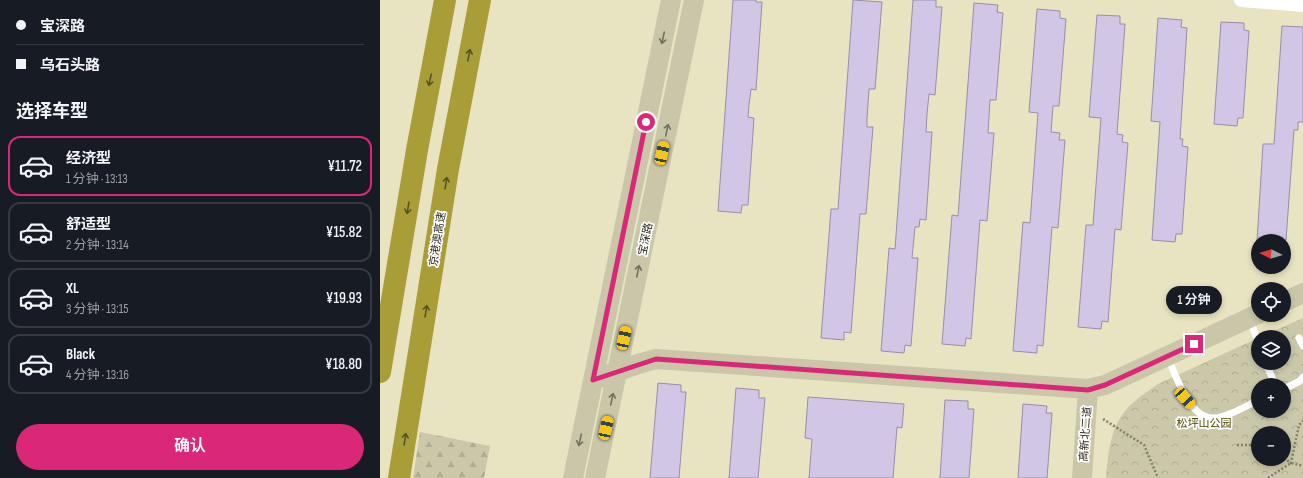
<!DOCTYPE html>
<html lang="zh">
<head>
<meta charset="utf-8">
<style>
	:root { --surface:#171b24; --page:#20242c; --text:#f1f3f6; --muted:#9ea1a6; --line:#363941; --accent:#db2777 }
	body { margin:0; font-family:"Sofia Sans Condensed","Noto Sans SC",sans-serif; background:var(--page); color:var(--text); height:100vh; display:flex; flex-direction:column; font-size:15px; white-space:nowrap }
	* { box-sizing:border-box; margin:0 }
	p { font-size:13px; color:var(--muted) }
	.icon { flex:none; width:22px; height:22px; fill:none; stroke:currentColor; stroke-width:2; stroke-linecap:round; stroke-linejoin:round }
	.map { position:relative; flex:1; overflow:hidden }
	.details { display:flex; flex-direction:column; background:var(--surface); width:380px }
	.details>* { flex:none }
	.guide { display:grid; align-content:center; height:88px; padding:0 16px; background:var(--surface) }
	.needle { width:26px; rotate:275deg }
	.fabs { position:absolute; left:871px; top:234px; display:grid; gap:8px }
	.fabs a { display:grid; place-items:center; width:40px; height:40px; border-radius:50%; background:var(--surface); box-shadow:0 2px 6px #0003; font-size:20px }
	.end { position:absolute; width:18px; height:18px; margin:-9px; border:5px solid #db2777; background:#fff; box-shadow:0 0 0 2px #fff }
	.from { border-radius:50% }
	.bubble { position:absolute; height:28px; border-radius:14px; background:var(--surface); box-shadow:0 2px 6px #0003; font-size:13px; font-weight:600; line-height:28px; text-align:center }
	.car { position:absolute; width:12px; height:24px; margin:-12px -6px; border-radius:5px; box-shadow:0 0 3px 1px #0007; background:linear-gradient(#f5c518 24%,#345 0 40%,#f5c518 0 76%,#345 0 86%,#f5c518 0) }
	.guide b { display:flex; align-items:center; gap:14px; height:38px; font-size:15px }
	.guide b+b { border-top:1px solid var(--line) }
	.guide i { width:10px; height:10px; background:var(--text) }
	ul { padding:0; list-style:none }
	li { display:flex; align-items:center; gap:12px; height:60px; margin:0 8px 6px; padding:0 8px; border:2px solid var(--line); border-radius:12px }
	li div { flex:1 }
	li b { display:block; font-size:15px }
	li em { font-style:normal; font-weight:600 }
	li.current { border-color:var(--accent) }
	li>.icon { width:36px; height:36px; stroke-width:1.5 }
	h2 { padding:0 16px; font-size:18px; line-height:48px }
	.action { display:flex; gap:8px; margin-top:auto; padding:8px 16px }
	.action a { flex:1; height:46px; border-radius:24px; background:var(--accent); color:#fff; font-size:16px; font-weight:600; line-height:46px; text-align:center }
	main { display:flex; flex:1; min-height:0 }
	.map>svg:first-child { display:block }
	.forest { fill:url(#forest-firs) }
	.park { fill:url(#park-crowns); fill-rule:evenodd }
	.building { fill:#d1c6e6; stroke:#988dac }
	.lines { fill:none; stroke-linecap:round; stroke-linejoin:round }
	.path { stroke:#838069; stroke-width:2.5; stroke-dasharray:2 2; stroke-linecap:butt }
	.lane { stroke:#fff; stroke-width:7 }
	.street { stroke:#fff; stroke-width:14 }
	.secondary { stroke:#c9c6a9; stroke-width:20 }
	.highway { stroke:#a99d38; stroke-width:22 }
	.oneway { stroke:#73715d }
	.oneway2 { stroke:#585327 }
	.route { stroke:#db2777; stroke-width:5 }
	.labels { text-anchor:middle; stroke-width:3.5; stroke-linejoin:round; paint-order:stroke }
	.street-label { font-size:11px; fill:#2d2b1e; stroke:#fff }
	.park-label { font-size:11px; fill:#4e4700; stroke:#fff }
</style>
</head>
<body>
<main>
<section class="details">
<div class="guide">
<b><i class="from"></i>宝深路</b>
<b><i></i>乌石头路</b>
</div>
<h2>选择车型</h2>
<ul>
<li class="current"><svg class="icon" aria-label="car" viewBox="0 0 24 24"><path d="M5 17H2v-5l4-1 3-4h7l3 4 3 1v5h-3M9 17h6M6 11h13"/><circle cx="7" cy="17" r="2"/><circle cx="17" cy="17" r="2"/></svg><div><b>经济型</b><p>1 分钟 · 13:13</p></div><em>¥11.72</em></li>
<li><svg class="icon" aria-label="car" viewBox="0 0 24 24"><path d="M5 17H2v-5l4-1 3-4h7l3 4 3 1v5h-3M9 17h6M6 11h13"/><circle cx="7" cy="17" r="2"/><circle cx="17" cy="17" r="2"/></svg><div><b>舒适型</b><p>2 分钟 · 13:14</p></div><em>¥15.82</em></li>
<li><svg class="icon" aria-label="car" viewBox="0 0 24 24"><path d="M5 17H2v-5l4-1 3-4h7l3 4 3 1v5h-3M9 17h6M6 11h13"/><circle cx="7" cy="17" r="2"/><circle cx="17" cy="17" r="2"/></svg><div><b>XL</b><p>3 分钟 · 13:15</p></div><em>¥19.93</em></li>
<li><svg class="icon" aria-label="car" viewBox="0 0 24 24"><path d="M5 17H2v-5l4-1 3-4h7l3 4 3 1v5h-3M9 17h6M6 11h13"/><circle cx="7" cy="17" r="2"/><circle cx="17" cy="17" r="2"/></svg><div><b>Black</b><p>4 分钟 · 13:16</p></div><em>¥18.80</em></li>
</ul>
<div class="action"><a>确认</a></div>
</section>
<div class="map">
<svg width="923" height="478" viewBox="0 0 923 478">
	<defs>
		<pattern id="forest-firs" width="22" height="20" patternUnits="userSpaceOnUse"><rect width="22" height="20" fill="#cbc8aa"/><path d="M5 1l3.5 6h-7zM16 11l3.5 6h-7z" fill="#afac92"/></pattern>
		<pattern id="park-crowns" width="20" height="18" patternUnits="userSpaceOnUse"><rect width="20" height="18" fill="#cbc8aa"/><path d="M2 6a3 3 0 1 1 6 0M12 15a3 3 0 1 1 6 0" fill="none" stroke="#afac92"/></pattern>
	</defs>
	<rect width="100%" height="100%" fill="#e8e4c1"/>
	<!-- forest -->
	<path class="forest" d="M40,432L110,446L104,478H33Z"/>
	<!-- park -->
	<path class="park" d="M923,318V478H726C728,455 730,428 746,410C754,400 767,392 778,384L878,338V363H904V337H880ZM878,385H904V411H878ZM878,433H904V459H878Z"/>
	<!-- building -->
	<path class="building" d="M353,0H376V2H382L376,90L371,89L369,105L368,117L374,118L368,205H362L361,213L338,211Z
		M473,0L502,2L495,89H489L487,119V127H493L486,214H480L471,333L464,332V340L441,338L451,209H458Z
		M533,0H556V7H562L555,95L549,94L547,114L546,132H552L546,220L540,219L539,227H535L532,258H538L531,346L525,345L524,353L501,351L509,248L515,249Z
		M594,3L618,5L617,12L623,13L616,100H610L608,133H614L607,221L600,220L591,339L586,338L585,346L562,344L572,215L578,216Z
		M657,9L680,11V18L686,19L679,106H673L671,132L680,133L679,140H685L678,228L672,227L663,346L657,345V353L633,351L643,222L650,223L658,113L649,112Z
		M717,15L740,16V24H745L737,134L743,135L742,142L748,143L741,230L735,229L728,322L722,321L721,329L698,327L706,225H713L721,118L709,117Z
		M778,18L802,20L801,27L807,28L800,139H803L802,146L808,147L802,234H796L795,242L772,240L780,122L771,121Z
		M841,22L864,23V30L869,31L863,118H858L857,126L834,124Z
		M902,26L923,27V122H918V130H914L906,240L877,241L883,144H894Z
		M278,383L301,385V392H306L299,478H270Z
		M356,388L379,390V398H385L378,478H349Z
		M428,397L524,404L522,428L517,427L513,478H429L432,439L425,438Z
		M565,400L588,401V409H594L589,478H560Z
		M643,404L667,406L666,413H672L667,478H638Z"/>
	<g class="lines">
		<!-- path -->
		<path class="path" d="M723,419L764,445L778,478
			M857,445H878
			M904,458L911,463L919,425L923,421
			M888,478L911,463L923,466"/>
		<!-- lane -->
		<path class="lane" d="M869,318L878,341
			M919,338L923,346
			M788,358C796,376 809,417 832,418C844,419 867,406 878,400
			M886,363L895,385
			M904,389L920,381L923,377"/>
		<!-- street -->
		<path class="street" d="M861,0L923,5"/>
		<!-- secondary -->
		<path class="secondary" d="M904,302L923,293
			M213,380L258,364L276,359L708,389L725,385L878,314
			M193,478L291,0
			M215,478L314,0
			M702,478L708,389"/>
		<!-- highway -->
		<path class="highway" d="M0,372L37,150L65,0
			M19,478L68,169L100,0"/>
	</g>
	<!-- one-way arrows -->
	<defs><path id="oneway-shaft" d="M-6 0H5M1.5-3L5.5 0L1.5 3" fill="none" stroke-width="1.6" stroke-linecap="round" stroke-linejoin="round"/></defs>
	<g class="oneway">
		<use href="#oneway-shaft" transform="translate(283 38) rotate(102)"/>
		<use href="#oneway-shaft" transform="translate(287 130) rotate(-78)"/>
		<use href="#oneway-shaft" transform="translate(258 271) rotate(-78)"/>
		<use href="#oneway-shaft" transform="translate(232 399) rotate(-78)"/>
		<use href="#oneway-shaft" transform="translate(200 440) rotate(102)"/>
	</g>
	<g class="oneway2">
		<use href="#oneway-shaft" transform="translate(89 55) rotate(-79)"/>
		<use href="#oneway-shaft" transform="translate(50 80) rotate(101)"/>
		<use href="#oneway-shaft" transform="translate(66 183) rotate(-81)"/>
		<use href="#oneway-shaft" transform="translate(28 208) rotate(99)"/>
		<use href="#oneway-shaft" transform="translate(46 311) rotate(-81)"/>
		<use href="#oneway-shaft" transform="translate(25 439) rotate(-81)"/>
	</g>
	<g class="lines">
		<!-- route -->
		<path class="route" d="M266,122L213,380L276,359L708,390L725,385L814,344"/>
	</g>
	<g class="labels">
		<!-- street labels -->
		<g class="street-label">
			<text transform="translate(57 239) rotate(-81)" y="4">京港澳高速</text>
			<text transform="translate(265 239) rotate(-78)" y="4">宝深路</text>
			<text transform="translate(705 434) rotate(-86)" y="4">高新北二道</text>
		</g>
		<!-- park labels -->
		<g class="park-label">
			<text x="824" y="427">松坪山公园</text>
		</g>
	</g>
</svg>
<div class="fabs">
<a><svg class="needle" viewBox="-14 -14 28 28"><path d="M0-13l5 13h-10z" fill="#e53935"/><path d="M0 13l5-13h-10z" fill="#9ea1a6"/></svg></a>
<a><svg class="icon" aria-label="locate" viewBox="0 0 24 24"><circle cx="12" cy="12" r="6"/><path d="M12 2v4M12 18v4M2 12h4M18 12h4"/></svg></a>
<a><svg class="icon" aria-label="layers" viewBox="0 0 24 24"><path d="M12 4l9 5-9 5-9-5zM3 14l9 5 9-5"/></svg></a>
<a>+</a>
<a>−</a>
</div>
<i class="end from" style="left:266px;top:122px"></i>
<i class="end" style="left:814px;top:344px"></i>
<div class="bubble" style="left:786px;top:286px;width:56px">1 分钟</div>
<i class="car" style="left:282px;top:153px;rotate:12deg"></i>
<i class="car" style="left:244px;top:338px;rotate:12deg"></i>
<i class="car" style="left:805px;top:398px;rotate:138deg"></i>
<i class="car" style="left:226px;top:428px;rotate:12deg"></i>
</div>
</main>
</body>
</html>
